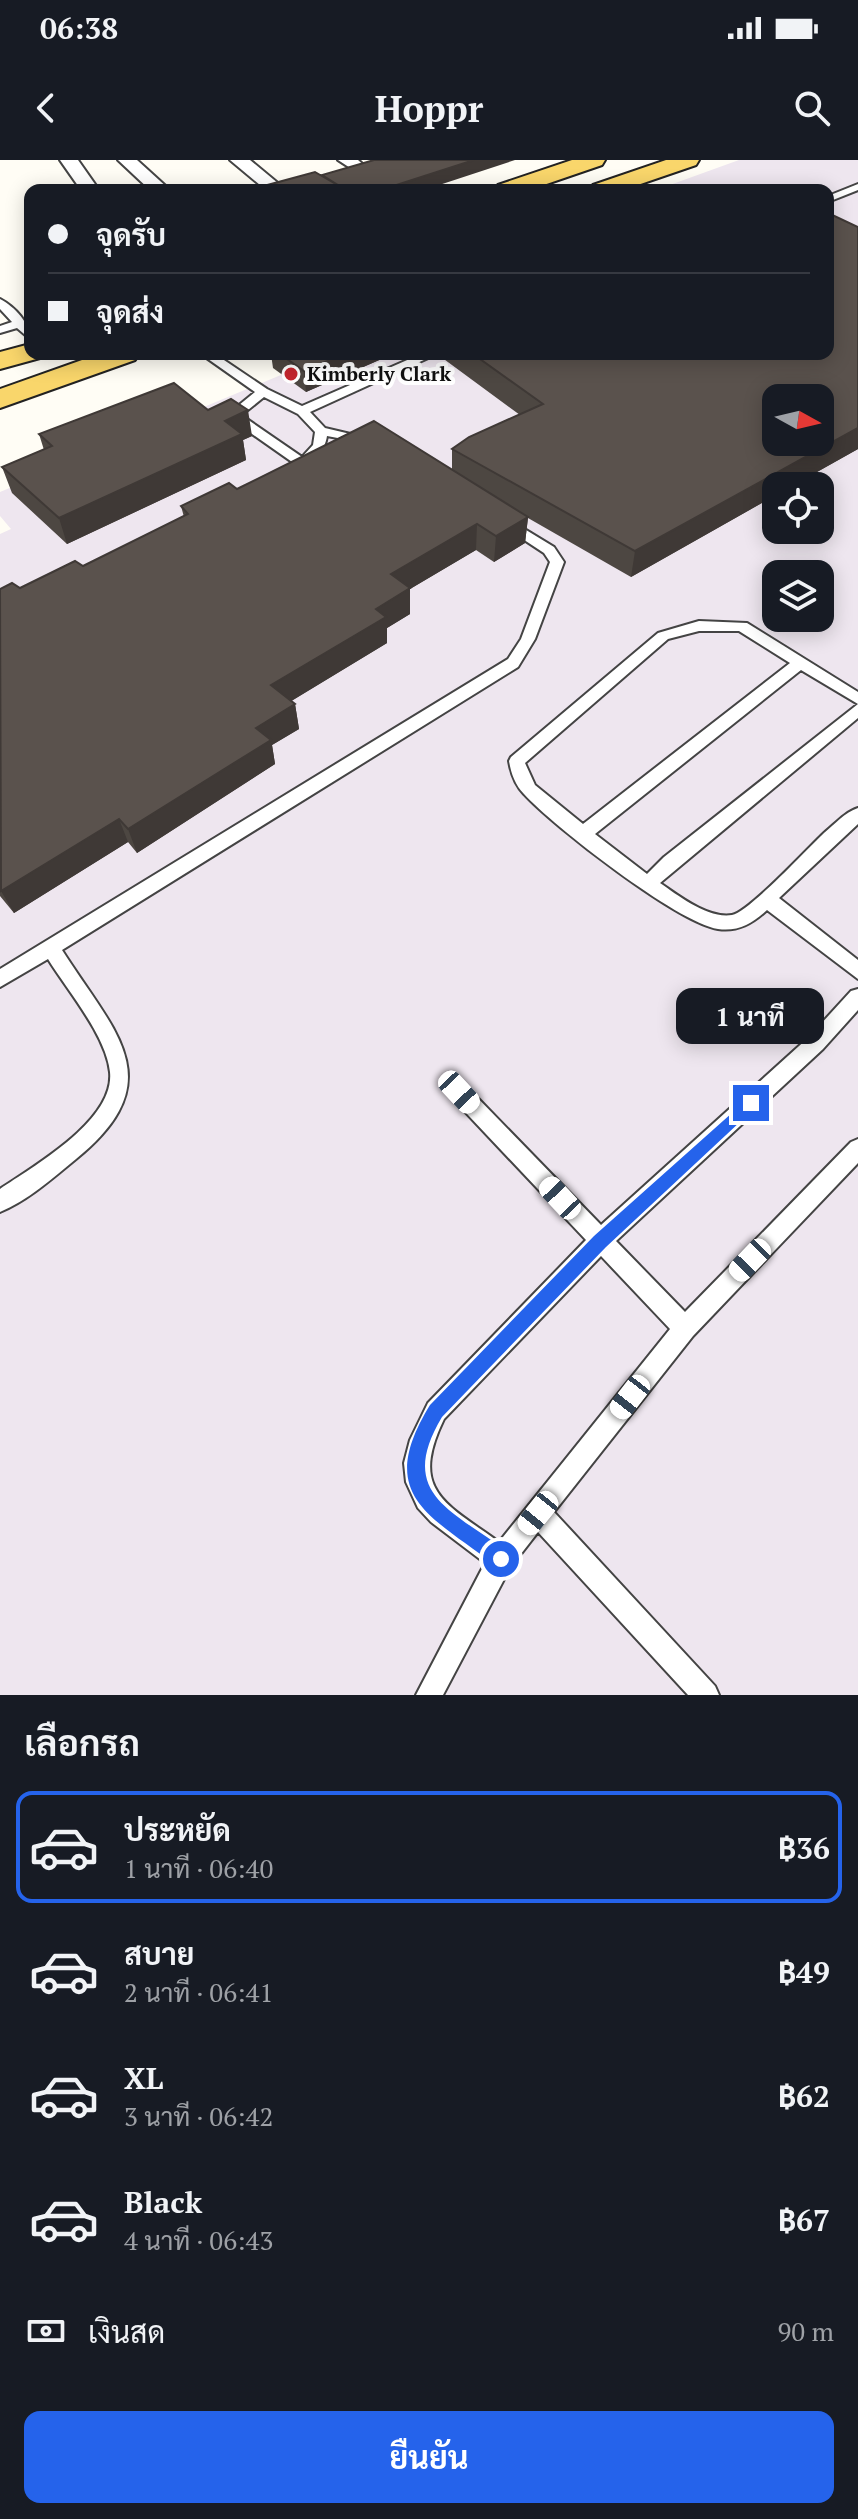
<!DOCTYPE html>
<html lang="th">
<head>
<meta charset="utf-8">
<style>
	:root { --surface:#171b24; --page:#242831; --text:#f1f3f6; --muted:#9ea1a6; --line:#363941; --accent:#2563eb }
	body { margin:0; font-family:"PT Serif",Sarabun,serif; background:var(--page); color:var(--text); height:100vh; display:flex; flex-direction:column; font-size:30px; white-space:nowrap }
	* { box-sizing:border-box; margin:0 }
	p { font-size:26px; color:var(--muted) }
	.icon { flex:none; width:44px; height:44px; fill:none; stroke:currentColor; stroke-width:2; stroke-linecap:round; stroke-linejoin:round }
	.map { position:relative; height:1535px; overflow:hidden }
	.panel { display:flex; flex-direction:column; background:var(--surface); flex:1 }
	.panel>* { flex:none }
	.top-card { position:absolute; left:24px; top:24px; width:810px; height:176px; border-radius:16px; box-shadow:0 4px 20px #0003; display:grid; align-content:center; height:176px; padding:0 24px; background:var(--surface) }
	.needle { width:52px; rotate:98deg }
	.controls { position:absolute; left:762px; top:224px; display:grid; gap:16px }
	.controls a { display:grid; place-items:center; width:72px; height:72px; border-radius:16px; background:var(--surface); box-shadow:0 4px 20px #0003; font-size:40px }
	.end { position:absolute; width:36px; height:36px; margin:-18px; border:10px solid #2563eb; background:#fff; box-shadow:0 0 0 4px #fff }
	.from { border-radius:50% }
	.bubble { position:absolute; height:56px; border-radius:16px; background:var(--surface); box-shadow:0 4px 20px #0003; font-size:26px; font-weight:700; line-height:56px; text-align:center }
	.car { position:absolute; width:24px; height:48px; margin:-24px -12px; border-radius:10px; box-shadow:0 0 6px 2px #0007; background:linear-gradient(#fff 24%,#345 0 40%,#fff 0 76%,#345 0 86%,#fff 0) }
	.top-card b { display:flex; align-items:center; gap:28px; height:76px; font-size:30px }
	.top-card b+b { border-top:2px solid var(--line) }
	.top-card i { width:20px; height:20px; background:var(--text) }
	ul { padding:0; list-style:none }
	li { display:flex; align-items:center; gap:24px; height:112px; margin:0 16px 12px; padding:0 8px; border:4px solid transparent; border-radius:16px }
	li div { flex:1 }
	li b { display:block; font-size:30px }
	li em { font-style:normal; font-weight:700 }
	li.current { border-color:var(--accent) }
	li>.icon { width:72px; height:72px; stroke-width:1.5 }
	h2 { padding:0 24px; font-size:36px; line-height:96px }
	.pay { display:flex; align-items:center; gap:20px; height:88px; padding:0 24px; font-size:30px }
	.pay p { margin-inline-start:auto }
	.button { display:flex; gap:16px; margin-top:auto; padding:16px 24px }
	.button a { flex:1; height:92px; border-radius:16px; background:var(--accent); color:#fff; font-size:32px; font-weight:700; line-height:92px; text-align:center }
	.status { display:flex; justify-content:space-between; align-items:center; height:56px; padding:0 40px; background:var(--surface); direction:ltr }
	.status svg { height:22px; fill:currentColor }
	header { display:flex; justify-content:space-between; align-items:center; height:104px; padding:0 24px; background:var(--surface); font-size:36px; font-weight:700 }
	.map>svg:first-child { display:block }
	.industrial { fill:#eee6ef; fill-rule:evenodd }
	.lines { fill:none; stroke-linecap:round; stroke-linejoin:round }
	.service-casing { stroke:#444; stroke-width:4 }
	.minor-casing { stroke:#444; stroke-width:4 }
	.primary-casing { stroke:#222; stroke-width:4 }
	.service { fill:#fff; fill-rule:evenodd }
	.minor { fill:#fff; fill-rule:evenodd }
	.primary { fill:#f9d66b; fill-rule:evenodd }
	.wall { fill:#4d4742 }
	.shaded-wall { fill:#3f3936 }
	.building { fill:#5a524d; stroke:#3f3936; stroke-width:2; fill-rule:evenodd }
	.route { fill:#2563eb }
	.poi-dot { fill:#c4262e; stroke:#fff; stroke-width:3 }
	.labels { text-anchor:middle; stroke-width:8; stroke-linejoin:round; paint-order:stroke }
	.far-poi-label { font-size:20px; font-weight:bold; fill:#111; stroke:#fff; text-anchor:start }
</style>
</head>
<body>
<div class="status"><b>06:38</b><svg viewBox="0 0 49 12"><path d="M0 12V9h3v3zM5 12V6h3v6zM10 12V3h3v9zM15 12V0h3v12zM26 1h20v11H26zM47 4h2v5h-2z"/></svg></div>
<header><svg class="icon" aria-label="back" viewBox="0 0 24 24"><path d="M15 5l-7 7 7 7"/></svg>Hoppr<svg class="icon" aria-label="search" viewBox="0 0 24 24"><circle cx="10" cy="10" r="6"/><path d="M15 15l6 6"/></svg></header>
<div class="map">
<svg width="858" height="1535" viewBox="0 0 858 1535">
	<rect width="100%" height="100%" fill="#fffdf5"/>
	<!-- industrial -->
	<path class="industrial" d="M739,0H858V1535H0V374L11,369L0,356V332L288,212L300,194H828V30H656ZM776,238H820V282H776ZM776,326H820V370H776ZM776,414H820V458H776Z"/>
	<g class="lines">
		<!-- service casing -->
		<g class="service-casing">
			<path id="service" d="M858,24V30L828,42V36Z
				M0,139C15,147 30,163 30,179L17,168L0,173V166L12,162L0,149Z
				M201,194H215L267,229L302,246L421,194H437L310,252L325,268L376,280L370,284L327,276C325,291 312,305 299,311L293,307L295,304L235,262L233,250L255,232ZM264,237L298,254L315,272L313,285L302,297L244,257L243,254Z
				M508,359L554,387L564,402L535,479L518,507L62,790C114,872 173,920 76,999C53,1018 27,1041 0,1052V1029C34,1006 115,960 110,912C106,875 67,830 48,799L0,827V809L508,499L521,479L550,402L544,393L503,366V360Z
				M699,461L747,463L858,532V544L801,510L595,674L647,714L664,697L858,544V558L660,723C679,736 708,759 732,755C749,752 807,689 824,673C834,665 845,652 858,648V664L779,738L858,800V819L767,750C753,763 738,772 718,769C678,763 553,666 524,634C515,625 511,613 509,601L511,597L658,473ZM699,471H739L790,503L583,664L535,625L525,603L668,479Z
				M858,829V850L823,889L616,1081L685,1152L851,982L858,979V1003L693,1176L554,1352L715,1526L719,1535H688L538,1372L510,1408L443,1535H416L485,1403L431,1362L418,1348L406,1322L404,1303L410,1280L428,1243L586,1080L452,938L449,932L452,926L459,923L466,926L601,1065L809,877L851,831ZM601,1096L670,1169L499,1382C445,1343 409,1331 444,1259Z"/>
		</g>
		<!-- minor casing -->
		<g class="minor-casing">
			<path id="minor" d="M60,0H78L99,30H81Z
				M118,0H137L170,30H150Z
				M230,0H250L285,29L266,30Z
				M338,0H358L367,8L358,13Z"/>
		</g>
		<!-- primary casing -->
		<g class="primary-casing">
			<path id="primary" d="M572,0H605L602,5L529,30H494L498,25Z
				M666,0H699L696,5L623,30H589L593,25Z
				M30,184V194H43L40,198L0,209V192Z
				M99,194H139L135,200L0,248V229Z"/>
		</g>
		<!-- service -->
		<use href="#service" class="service"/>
		<!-- minor -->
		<use href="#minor" class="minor"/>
		<!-- primary -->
		<use href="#primary" class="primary"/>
	</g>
	<!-- wall -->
	<path class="wall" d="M271,194H393L306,232L273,208Z
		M437,194H828L858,289L792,326H776V335L631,417L528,358L525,383L494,402L476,390L410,429V454L387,468V483L291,541L295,544L299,569L272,585L275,604L137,693L128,682L14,753L0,736V429L20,428L83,406L184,357L181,346L237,329L452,309V289L520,255Z
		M208,250L252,276L243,280L246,300L67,384L12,333L2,307L44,290L39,274Z"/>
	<!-- shaded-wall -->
	<path class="shaded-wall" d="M474,0H515L424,30H381Z
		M244,194H257L244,199Z
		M344,194H393L306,232L304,211Z
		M248,250L252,276L243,280L246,300L67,384L59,358L225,261Z
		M858,268V289L792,326H776V335L631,417L635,391Z
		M528,357L525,383L494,402L496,376Z
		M477,364L476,390L410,429V454L387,468V483L275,551L271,525L376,449L391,414Z
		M295,544L299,569L272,585L275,604L137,693L128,669L256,568Z
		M119,659L128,682L14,753L1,731Z"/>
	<!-- building -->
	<path class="building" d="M374,0H474L381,30H346L322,15Z
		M315,12L346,30H249Z
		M828,53L858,67V268L635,391L452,289L469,277L543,244L473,194H828ZM776,238H820V282H776Z
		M280,194H344L304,211Z
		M174,223L208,250L231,239L248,250L225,261L242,274L59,358L2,307L52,286L39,274Z
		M374,261L528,357L496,376L477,364L391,414L410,428L376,449L386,457L271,525L295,544L256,568L271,580L128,669L119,659L1,731L0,429L12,423L20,428L75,401L83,406L188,354L181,346L229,323L237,329Z"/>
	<!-- route -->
	<path class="route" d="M751,936L758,943L756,947L606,1087L442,1257C396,1334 452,1350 508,1392L511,1399L508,1405L501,1408L495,1405C428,1354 375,1335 430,1245L594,1076Z"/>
	<!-- markers -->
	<circle class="poi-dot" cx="291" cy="214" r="8"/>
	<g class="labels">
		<!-- far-poi labels -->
		<g class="far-poi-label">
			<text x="307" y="221">Kimberly Clark</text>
		</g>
	</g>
</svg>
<div class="controls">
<a><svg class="needle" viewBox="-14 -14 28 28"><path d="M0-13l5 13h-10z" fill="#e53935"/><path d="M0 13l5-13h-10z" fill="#9ea1a6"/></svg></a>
<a><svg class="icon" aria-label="locate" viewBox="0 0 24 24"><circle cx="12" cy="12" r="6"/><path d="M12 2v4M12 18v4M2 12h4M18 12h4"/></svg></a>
<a><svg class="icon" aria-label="layers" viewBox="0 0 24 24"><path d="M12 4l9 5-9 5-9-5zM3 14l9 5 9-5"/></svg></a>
</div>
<i class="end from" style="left:501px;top:1399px"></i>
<i class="end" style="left:751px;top:943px"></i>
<div class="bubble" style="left:676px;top:828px;width:148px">1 นาที</div>
<i class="car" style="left:459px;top:932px;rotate:137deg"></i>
<i class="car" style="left:560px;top:1038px;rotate:317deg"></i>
<i class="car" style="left:750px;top:1100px;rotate:224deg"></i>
<i class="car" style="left:630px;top:1237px;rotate:218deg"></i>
<i class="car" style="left:538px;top:1353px;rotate:219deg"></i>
<div class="top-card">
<b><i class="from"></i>จุดรับ</b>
<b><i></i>จุดส่ง</b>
</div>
</div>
<section class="panel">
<h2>เลือกรถ</h2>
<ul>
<li class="current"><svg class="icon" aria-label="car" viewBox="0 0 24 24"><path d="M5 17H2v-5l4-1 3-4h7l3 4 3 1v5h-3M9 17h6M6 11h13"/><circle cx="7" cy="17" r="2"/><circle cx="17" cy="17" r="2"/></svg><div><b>ประหยัด</b><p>1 นาที · 06:40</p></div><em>฿36</em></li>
<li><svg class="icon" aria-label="car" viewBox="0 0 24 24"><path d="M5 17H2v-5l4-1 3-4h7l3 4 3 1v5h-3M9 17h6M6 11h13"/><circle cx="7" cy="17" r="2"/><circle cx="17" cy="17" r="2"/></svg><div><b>สบาย</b><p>2 นาที · 06:41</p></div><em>฿49</em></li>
<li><svg class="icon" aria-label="car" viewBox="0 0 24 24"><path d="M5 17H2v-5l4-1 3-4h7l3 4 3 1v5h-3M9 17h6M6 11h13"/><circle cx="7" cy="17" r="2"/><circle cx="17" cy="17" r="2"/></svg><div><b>XL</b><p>3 นาที · 06:42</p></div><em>฿62</em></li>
<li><svg class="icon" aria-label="car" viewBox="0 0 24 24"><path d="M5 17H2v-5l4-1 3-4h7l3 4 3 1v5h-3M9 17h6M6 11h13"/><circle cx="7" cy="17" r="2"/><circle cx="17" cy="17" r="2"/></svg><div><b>Black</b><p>4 นาที · 06:43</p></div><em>฿67</em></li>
</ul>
<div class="pay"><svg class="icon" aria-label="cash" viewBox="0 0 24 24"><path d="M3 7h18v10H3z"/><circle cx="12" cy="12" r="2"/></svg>เงินสด<p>90 m</p></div>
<div class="button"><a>ยืนยัน</a></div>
</section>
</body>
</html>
